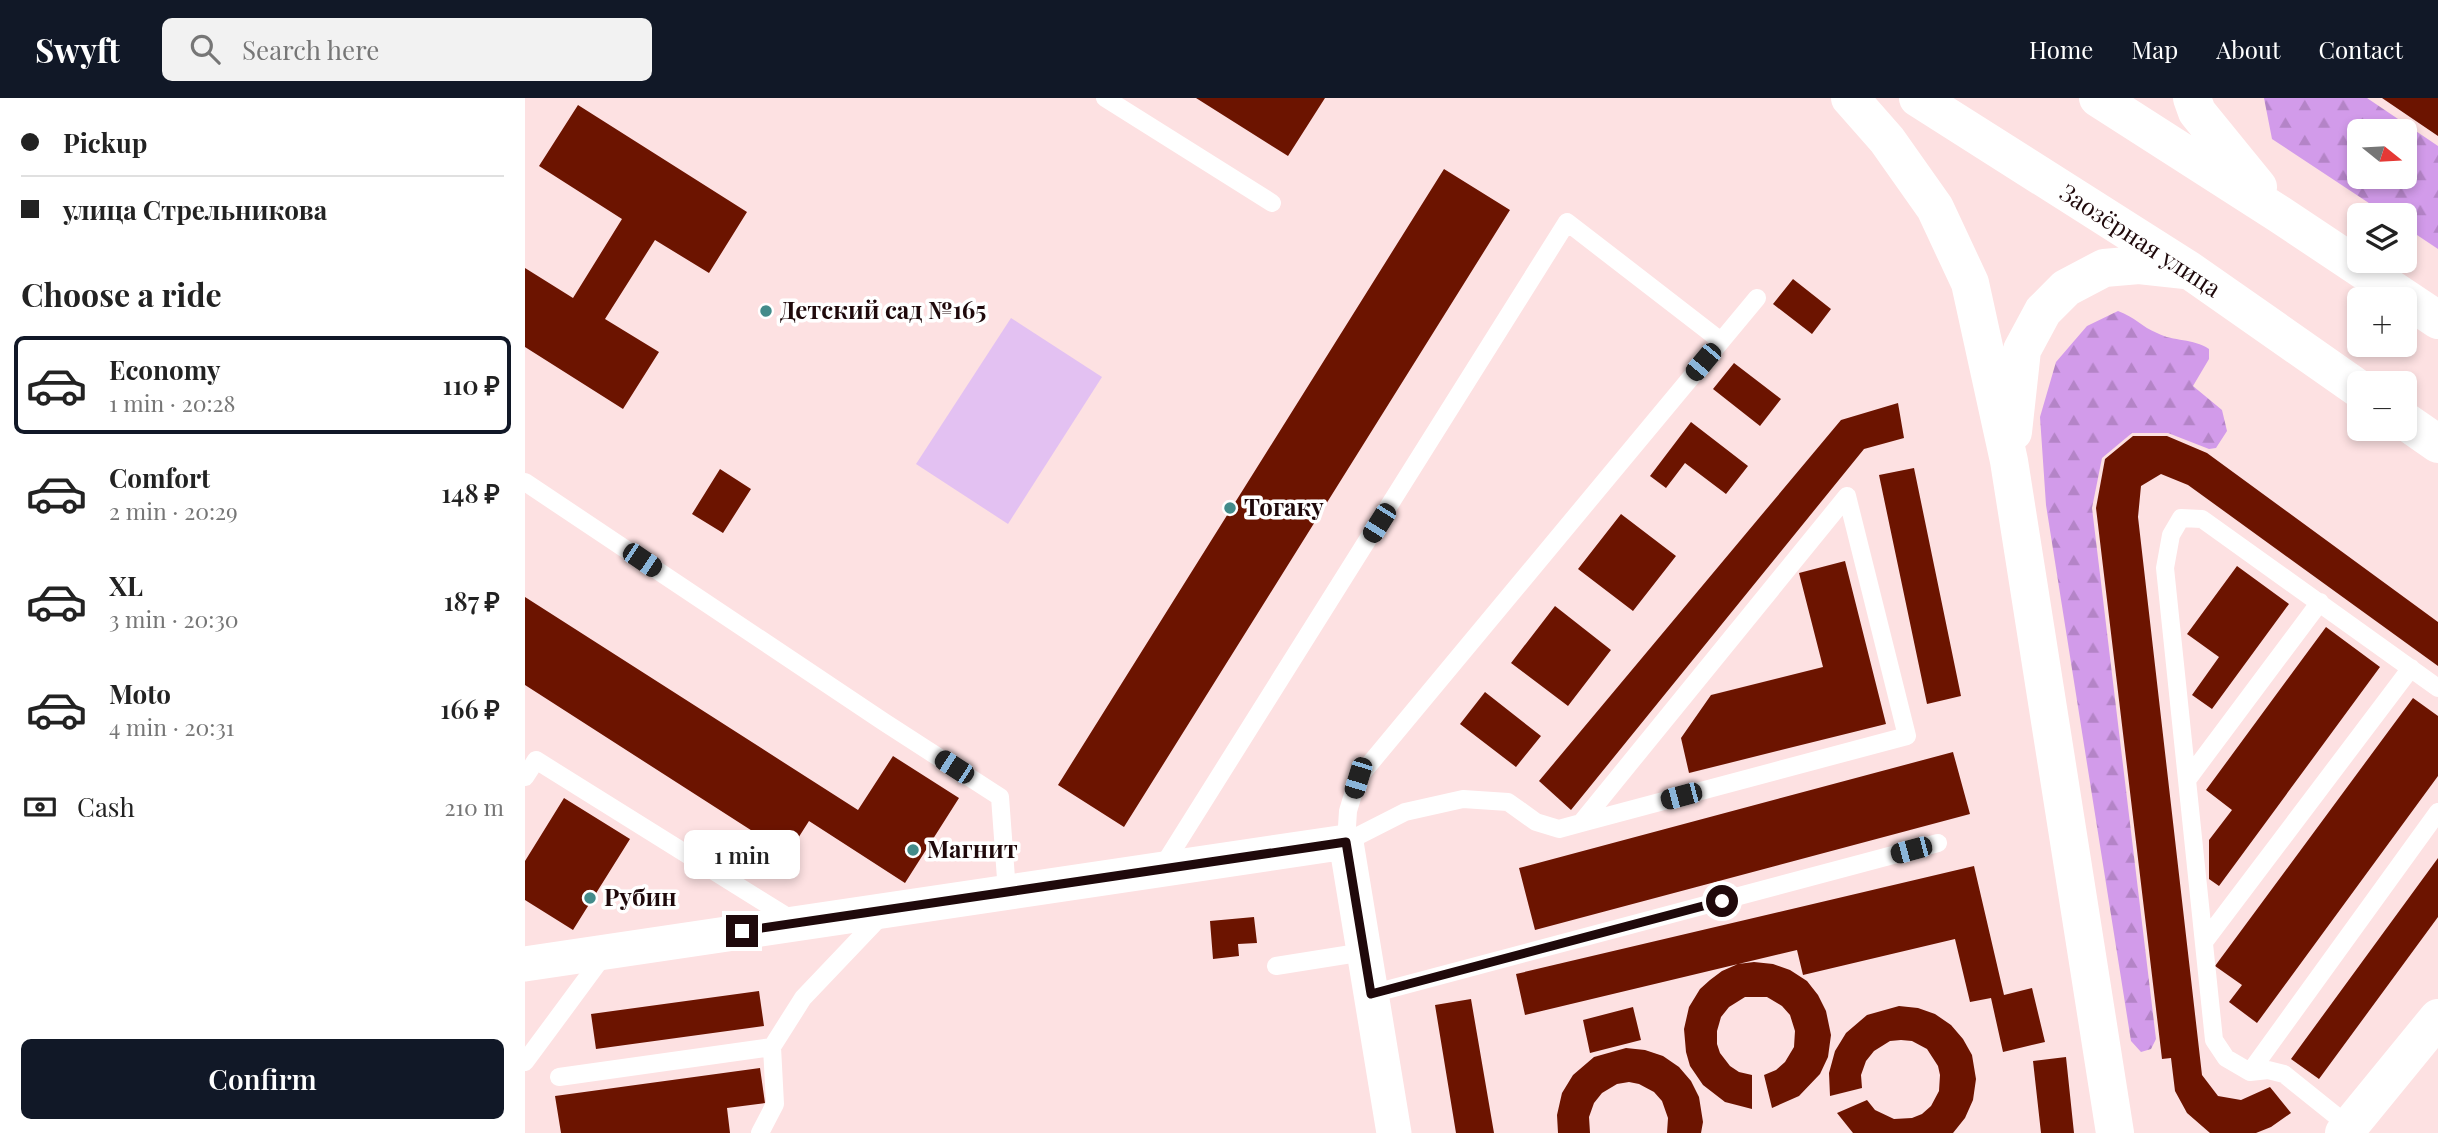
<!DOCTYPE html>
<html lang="en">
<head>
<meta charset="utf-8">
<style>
	:root { --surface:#fff; --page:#f2f2f2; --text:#222; --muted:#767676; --line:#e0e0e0; --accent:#111827 }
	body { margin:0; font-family:"Playfair Display",serif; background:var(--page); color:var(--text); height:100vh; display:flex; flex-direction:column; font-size:26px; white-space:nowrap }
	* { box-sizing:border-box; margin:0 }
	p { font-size:23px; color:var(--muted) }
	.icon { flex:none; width:38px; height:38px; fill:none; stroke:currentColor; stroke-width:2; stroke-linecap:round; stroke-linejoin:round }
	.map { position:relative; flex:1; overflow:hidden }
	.sheet { display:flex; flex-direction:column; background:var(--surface); width:525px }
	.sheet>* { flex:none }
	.guide { display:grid; align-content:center; height:154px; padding:0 21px; background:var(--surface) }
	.needle { width:46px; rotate:108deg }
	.tools { position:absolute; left:1822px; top:21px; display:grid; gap:14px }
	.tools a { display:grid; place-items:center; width:70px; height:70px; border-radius:10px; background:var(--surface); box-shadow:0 4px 10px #0003; font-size:35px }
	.end { position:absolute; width:32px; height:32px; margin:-16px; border:9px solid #1f090b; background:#fff; box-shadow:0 0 0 4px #fff }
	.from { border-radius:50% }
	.bubble { position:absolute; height:49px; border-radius:10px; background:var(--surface); box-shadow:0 4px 10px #0003; font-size:23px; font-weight:600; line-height:49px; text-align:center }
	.car { position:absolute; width:21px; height:42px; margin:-21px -10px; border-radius:9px; box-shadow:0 0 5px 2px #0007; background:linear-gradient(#222 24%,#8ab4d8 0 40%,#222 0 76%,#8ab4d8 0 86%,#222 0) }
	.guide b { display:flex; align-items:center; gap:24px; height:66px; font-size:26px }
	.guide b+b { border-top:2px solid var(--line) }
	.guide i { width:18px; height:18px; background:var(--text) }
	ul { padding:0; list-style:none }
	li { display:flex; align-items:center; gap:21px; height:98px; margin:0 14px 10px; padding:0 7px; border:4px solid transparent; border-radius:10px }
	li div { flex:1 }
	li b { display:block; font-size:26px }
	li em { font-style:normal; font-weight:600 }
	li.selected { border-color:var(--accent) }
	li>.icon { width:63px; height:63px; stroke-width:1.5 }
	h2 { padding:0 21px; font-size:32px; line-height:84px }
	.pay { display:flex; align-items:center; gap:18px; height:77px; padding:0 21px; font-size:26px }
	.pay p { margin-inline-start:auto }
	.button { display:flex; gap:14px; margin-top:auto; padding:14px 21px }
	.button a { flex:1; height:80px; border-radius:10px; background:var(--accent); color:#fff; font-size:28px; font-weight:600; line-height:80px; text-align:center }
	header { display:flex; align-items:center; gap:42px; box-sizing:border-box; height:98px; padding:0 35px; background:var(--accent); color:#fff }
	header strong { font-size:33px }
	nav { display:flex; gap:38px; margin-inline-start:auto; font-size:24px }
	.search { width:490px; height:63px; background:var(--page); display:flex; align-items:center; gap:18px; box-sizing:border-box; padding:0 24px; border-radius:10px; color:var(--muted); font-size:26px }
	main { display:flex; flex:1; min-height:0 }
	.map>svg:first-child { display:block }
	.forest { fill:url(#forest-firs); fill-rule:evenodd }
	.pitch { fill:#e3c1f2 }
	.building { fill:#6c1400 }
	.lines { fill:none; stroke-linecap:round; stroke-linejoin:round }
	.lane { stroke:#fff; stroke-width:18 }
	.street { stroke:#fff; stroke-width:35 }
	.secondary { stroke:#fff; stroke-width:38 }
	.route { stroke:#1f090b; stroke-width:9 }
	.poi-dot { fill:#438b8a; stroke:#fff; stroke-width:2.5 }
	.labels { text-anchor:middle; stroke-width:7; stroke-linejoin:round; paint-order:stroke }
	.street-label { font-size:24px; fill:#1f090b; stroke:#fff }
	.poi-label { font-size:24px; font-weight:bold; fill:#1f090b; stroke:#fff; text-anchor:start }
</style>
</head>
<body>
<header>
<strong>Swyft</strong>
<div class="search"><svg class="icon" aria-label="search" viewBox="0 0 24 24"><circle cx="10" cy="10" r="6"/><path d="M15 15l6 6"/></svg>Search here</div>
<nav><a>Home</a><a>Map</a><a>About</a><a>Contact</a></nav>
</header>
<main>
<section class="sheet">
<div class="guide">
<b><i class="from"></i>Pickup</b>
<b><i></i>улица Стрельникова</b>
</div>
<h2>Choose a ride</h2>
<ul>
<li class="selected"><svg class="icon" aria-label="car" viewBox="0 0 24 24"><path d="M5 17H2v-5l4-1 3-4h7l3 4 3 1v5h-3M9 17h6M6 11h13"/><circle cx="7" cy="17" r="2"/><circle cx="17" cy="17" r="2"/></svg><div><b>Economy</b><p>1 min · 20:28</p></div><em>110 ₽</em></li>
<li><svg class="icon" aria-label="car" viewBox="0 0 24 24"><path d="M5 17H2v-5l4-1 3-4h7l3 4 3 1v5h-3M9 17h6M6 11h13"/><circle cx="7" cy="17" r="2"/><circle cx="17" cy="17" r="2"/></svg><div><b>Comfort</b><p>2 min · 20:29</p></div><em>148 ₽</em></li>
<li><svg class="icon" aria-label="car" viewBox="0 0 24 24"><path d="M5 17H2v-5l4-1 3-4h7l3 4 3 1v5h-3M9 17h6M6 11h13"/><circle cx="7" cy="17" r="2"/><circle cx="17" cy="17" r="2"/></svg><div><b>XL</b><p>3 min · 20:30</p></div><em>187 ₽</em></li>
<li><svg class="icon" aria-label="car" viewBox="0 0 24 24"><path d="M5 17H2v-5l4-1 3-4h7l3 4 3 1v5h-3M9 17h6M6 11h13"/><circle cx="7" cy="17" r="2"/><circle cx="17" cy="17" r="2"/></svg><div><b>Moto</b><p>4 min · 20:31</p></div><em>166 ₽</em></li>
</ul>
<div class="pay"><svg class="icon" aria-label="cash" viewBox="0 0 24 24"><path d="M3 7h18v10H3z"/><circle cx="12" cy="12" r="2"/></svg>Cash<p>210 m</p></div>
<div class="button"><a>Confirm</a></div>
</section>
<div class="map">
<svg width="1913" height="1035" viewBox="0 0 1913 1035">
	<defs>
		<pattern id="forest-firs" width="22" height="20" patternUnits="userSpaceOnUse" patternTransform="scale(1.75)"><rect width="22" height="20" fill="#d29bea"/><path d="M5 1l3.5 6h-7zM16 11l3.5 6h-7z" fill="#b484c7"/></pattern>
	</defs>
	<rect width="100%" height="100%" fill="#fde1e2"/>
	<!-- forest -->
	<path class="forest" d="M1739,0H1842L1913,48V151L1880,129V117H1862L1747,41ZM1834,33H1880V79H1834Z
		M1593,213C1610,219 1617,229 1632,235C1649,244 1668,240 1684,251V261L1668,288L1697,312L1702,333L1691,350L1684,351L1643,335H1607L1577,360L1567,410L1631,941L1626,951L1616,954L1606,943L1521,407L1515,319L1531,264L1562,228Z"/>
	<!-- pitch -->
	<path class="pitch" d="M486,220L577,279L483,426L391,366Z"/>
	<!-- building -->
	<path class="building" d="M671,0H800L763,58Z
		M1857,0H1913V38Z
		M53,7L222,114L184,175L130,142L80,221L134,254L98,311L0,249V170L48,200L97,121L14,68Z
		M919,71L985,112L599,729L533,687Z
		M1268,181L1306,211L1287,236L1248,206Z
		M1209,265L1256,301L1235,328L1188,291Z
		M1373,305L1379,340L1339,351L1046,712L1014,683L1316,322Z
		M1166,324L1223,368L1201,396L1160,365L1141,390L1125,378Z
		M1608,338H1642L1682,355L1913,524V568L1663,387L1636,376L1616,388L1613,419L1677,977L1693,998L1716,1002L1745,989L1766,1015L1746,1029L1731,1035H1685L1662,1015L1650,993L1646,960L1637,961L1571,410L1580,361Z
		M1389,370L1436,598L1402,606L1354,377Z
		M195,371L226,391L198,435L167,416Z
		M1096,416L1151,458L1108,513L1053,471Z
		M1320,463L1361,626L1164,675L1156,640L1186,597L1298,569L1274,475Z
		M1712,468L1764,506L1687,611L1667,597L1694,559L1662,536Z
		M0,499L333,712L368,658L434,700L380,785L284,723L263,756L0,587Z
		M1030,508L1086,552L1043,608L986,565Z
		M1801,529L1855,569L1694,788L1684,781V742L1707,712L1681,692Z
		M960,594L1016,638L991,669L935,626Z
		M1888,600L1913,618V678L1732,925L1704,904L1717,887L1690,868Z
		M1428,654L1445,716L1010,832L994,770Z
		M39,700L105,741L48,832L0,802V763Z
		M1913,760V819L1794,981L1766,961Z
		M1449,768L1479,897L1507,890L1520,944L1478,954L1466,900L1445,904L1430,841L1278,877L1272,852L1000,917L991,876Z
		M729,819L732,845L713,846L714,858L688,861L685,823Z
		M1229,864L1248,866L1265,872L1282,883L1293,897L1301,913L1306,937L1303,959L1295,976L1274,998L1247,1010L1239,977L1251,972L1260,964L1269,949L1270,933L1265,917L1257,908L1242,899H1220L1204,909L1196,919L1192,933V946L1195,955L1205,968L1214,974L1227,977V1011L1200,1004L1178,987L1165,968L1161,954L1159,931L1164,909L1175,891L1185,882L1197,873L1213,866Z
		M234,893L239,928L71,951L66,916Z
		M946,901L969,1035H931L910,907Z
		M1374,908L1393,910L1410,916L1426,927L1438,941L1447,957L1451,981L1448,1002L1440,1020L1428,1035H1328L1312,1015L1342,1002L1350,1012L1369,1021L1387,1020L1397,1016L1406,1008L1414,993L1415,977L1413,968L1402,951L1387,943L1376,942L1365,943L1349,953L1341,963L1336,977L1337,990L1305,998L1304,975L1310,953L1321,935L1342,917Z
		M1108,909L1116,942L1065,955L1058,922Z
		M1101,950L1120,952L1138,958L1154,969L1166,983L1174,999L1178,1024L1176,1035H1142L1143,1020L1137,1003L1129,994L1114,986L1104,984L1092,986L1077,995L1069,1005L1064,1019L1065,1035H1033L1032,1017L1037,995L1048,977L1069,959Z
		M1541,959L1549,1035H1516L1508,963Z
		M235,970L240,1005L202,1010L205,1035H36L30,998Z"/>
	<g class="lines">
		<!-- lane -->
		<path class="lane" d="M580,0L747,105
			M0,384L359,624L475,699L482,794
			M0,679L11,662L269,823
			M1662,682L1795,504
			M1056,725L1382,638L1322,398
			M821,744L823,713L833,680L1232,200
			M821,744L880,714L938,701L983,704L1011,724L1034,731L1056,725L1322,398
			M636,771L1042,124L1196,243
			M1679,844L1886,570
			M751,868L839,854
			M846,896L1413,745
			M0,964L79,857
			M1725,974L1913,714
			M34,979L247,949L278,900L357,817
			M1825,1029L1759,976L1743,972L1725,974L1701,960L1689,942L1640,470L1646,437L1656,420L1677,421L1913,590
			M235,1035L250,1006L247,949"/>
		<!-- street -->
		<path class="street" d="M0,866L821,744L869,1035"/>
		<!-- secondary -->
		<path class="secondary" d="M1325,0L1362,42L1410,110L1445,185L1484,363L1590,1035
			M1393,0L1664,172L1834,291
			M1573,0L1754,116L1913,222
			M1667,0L1672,14L1733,89
			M1880,323L1913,346
			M1488,334L1497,252L1518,213L1541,190L1579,170L1614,167L1660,172
			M1819,1035L1913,920"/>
	</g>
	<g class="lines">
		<!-- route -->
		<path class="route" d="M217,833L821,744L846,896L1197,803"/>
	</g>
	<!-- markers -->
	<g class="poi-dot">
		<circle cx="241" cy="213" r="7"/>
		<circle cx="705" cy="410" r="7"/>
		<circle cx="388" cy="752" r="7"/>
		<circle cx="65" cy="800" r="7"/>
	</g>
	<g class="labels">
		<!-- street labels -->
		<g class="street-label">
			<text transform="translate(1615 143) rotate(33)" y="8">Заозёрная улица</text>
		</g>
		<!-- poi labels -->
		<g class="poi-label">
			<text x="255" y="221">Детский сад №165</text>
			<text x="719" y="418">Тогаку</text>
			<text x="402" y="760">Магнит</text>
			<text x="79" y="808">Рубин</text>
		</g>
	</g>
</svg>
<div class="tools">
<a><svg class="needle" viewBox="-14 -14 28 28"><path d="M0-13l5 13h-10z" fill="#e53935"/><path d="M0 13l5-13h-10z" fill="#767676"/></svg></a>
<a><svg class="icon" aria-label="layers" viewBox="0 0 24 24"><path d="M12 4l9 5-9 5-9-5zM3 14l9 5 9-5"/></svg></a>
<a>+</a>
<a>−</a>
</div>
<i class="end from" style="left:1197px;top:803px"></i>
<i class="end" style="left:217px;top:833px"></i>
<div class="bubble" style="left:159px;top:732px;width:116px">1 min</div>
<i class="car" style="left:1178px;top:264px;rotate:220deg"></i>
<i class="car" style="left:854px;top:425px;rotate:212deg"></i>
<i class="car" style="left:117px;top:462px;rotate:124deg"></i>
<i class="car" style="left:429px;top:669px;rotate:303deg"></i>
<i class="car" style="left:833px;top:680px;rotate:197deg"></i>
<i class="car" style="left:1156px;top:698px;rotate:255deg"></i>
<i class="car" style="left:1386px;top:752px;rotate:255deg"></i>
</div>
</main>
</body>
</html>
